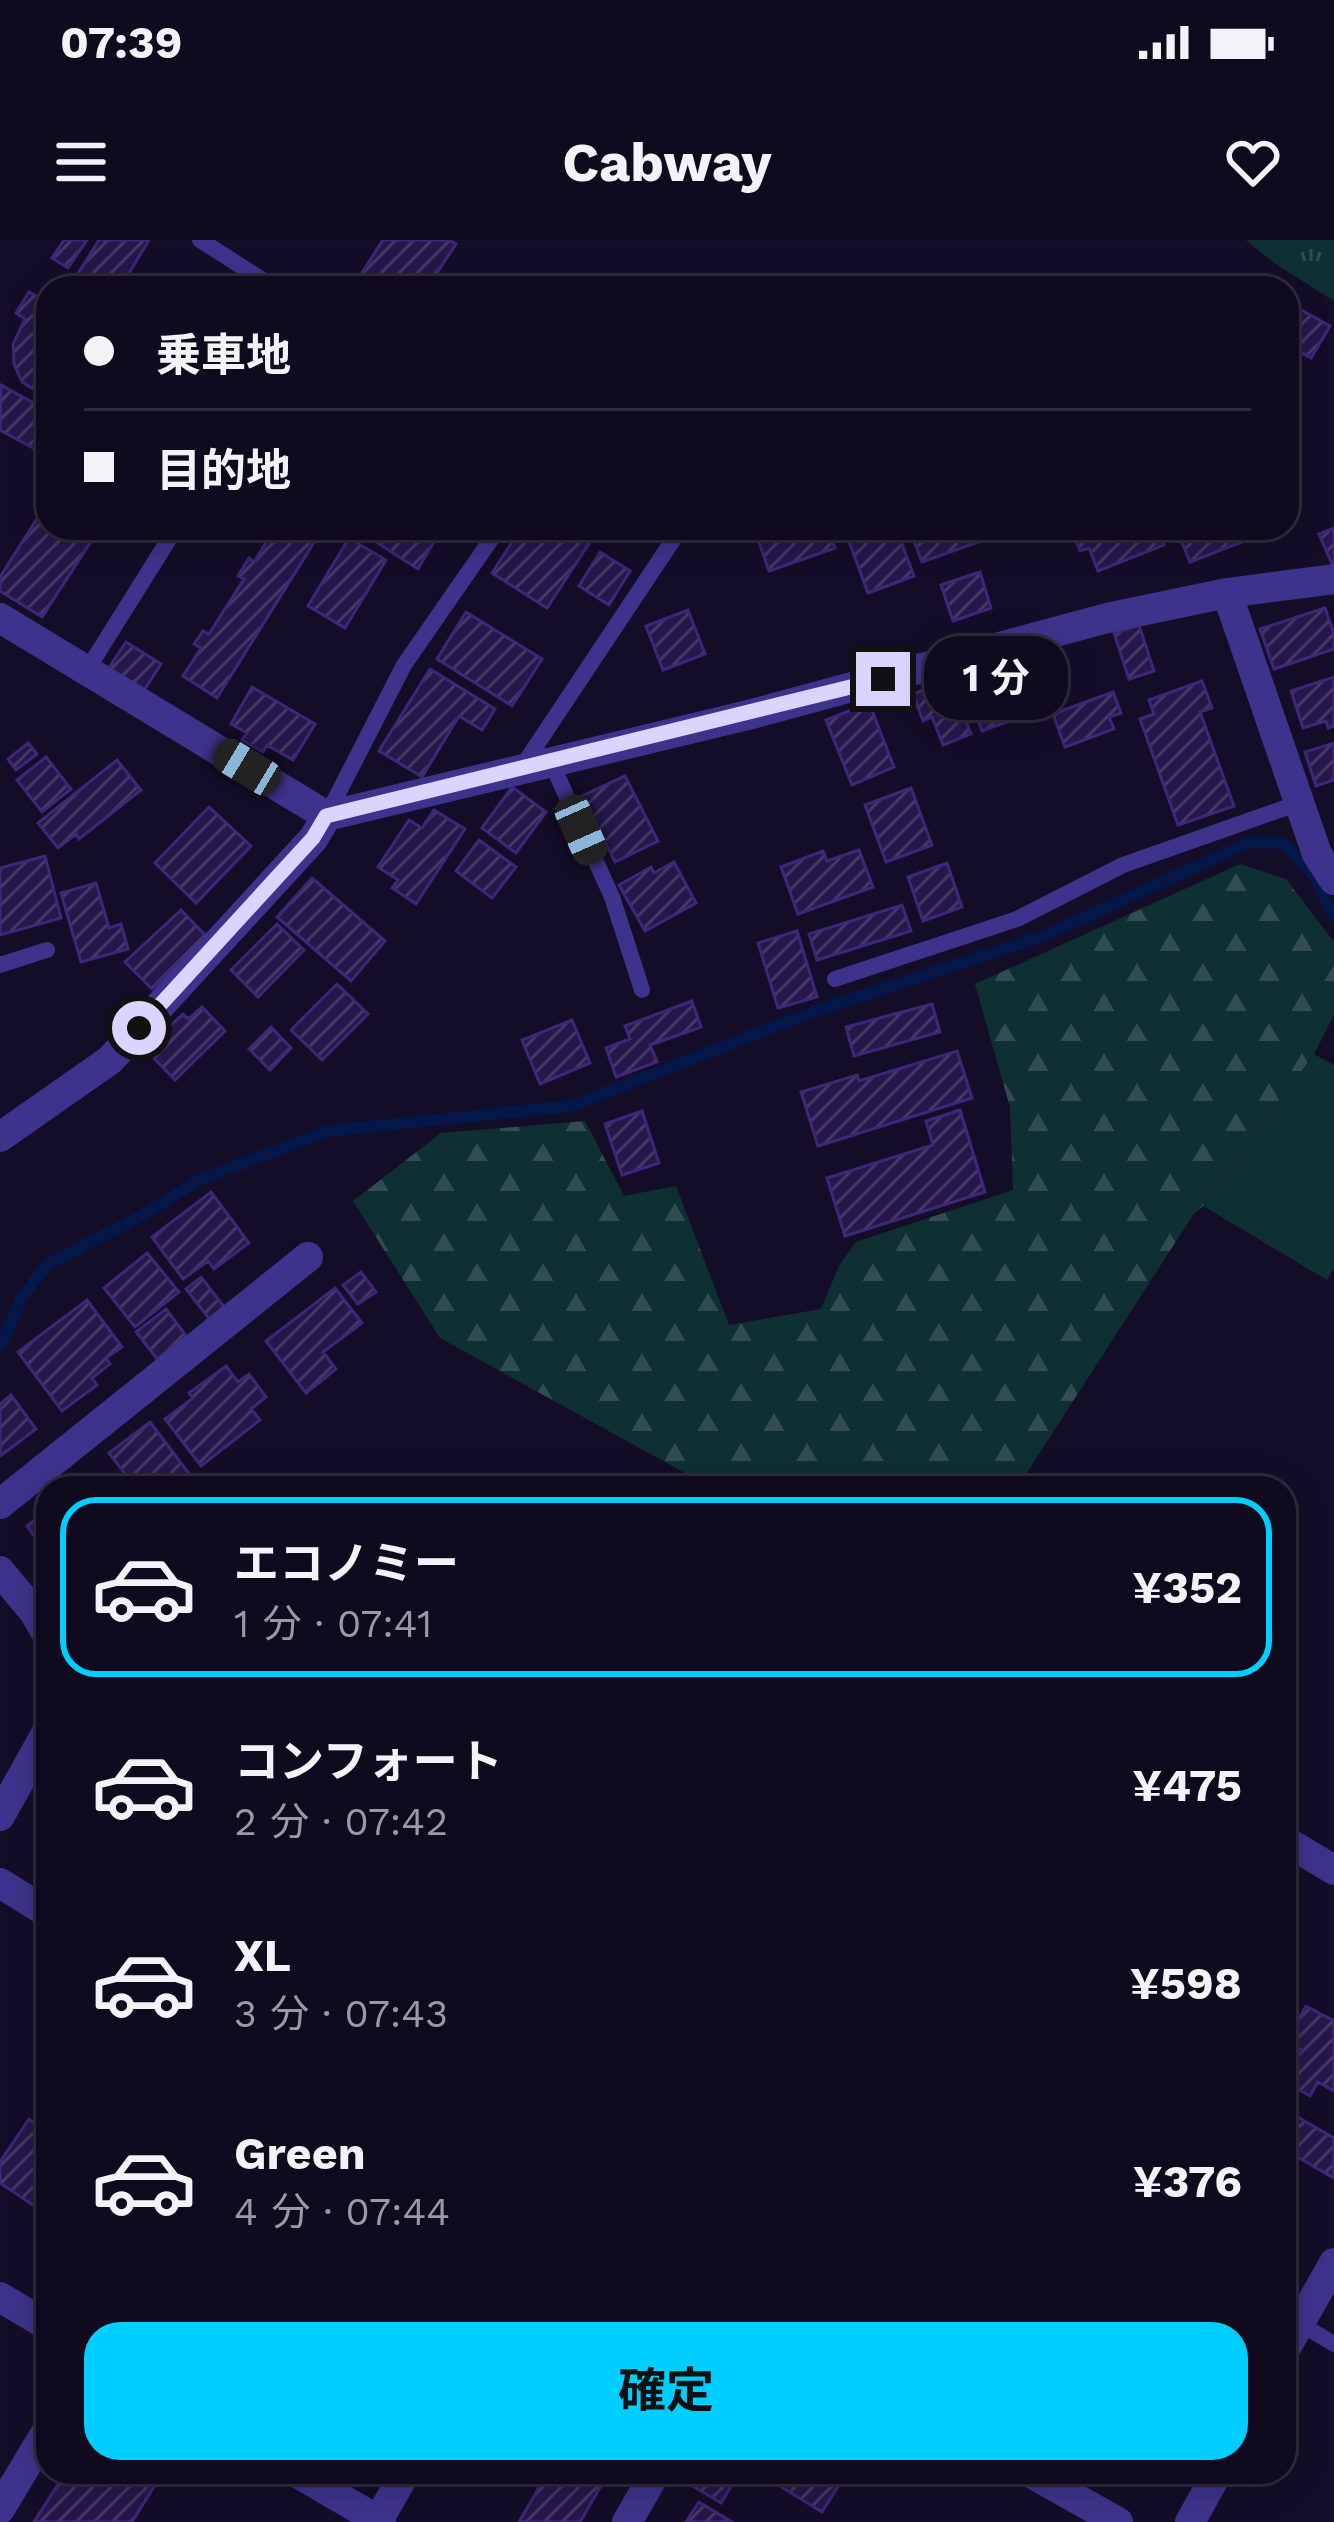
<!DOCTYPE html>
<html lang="ja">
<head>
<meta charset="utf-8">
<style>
	:root { --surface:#0f0a1e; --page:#1d182b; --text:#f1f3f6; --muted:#9b9aa4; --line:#2f2b3c; --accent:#00cefe }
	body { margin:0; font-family:"Work Sans","Noto Sans JP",sans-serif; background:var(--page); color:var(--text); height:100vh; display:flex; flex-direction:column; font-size:45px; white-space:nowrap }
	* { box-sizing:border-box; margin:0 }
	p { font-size:39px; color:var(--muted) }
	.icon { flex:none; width:66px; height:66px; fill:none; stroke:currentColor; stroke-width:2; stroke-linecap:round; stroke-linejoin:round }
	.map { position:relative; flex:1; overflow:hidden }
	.drawer { position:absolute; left:36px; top:1236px; width:1260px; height:1008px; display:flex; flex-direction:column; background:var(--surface); border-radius:36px; box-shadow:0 6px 30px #0003,0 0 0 3px var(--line) }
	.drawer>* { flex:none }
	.top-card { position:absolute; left:36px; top:36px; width:1263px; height:264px; border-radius:36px; box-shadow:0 6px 30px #0003,0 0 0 3px var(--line); display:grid; align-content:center; height:264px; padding:0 48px; background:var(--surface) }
	.end { position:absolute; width:54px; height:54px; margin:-27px; border:15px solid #dcd3ff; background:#111; box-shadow:0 0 0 6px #111 }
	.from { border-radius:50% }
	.bubble { position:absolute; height:84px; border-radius:36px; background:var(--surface); box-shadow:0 6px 30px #0003,0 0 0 3px var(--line); font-size:39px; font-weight:700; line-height:84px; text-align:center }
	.car { position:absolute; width:36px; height:72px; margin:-36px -18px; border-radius:15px; box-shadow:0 0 9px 3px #0007; background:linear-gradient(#222 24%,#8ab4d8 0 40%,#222 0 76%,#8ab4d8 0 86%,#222 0) }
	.top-card b { display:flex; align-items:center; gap:42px; height:114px; font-size:45px }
	.top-card b+b { border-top:3px solid var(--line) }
	.top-card i { width:30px; height:30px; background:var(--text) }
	ul { padding:21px 0 0; list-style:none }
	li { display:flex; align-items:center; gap:36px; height:180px; margin:0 24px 18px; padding:0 24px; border:6px solid transparent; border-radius:36px }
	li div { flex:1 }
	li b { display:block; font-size:45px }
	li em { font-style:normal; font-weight:700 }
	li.selected { border-color:var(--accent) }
	li>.icon { width:108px; height:108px; stroke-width:1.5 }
	.primary-button { display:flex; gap:24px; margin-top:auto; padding:24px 48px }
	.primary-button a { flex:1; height:138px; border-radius:36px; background:var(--accent); color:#111; font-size:48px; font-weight:700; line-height:138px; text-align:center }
	.status { display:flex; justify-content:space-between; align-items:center; height:84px; padding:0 60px; background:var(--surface); direction:ltr }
	.status svg { height:33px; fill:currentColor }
	header { display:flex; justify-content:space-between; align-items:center; height:156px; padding:0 48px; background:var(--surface); font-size:54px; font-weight:700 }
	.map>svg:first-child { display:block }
	.forest { fill:url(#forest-firs) }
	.park { fill:url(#park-tufts) }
	.garden { fill:#0f3032 }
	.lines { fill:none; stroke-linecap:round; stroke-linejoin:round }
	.stream { stroke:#041749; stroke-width:12 }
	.building { fill:url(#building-hatch); stroke:#3e2679; stroke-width:3 }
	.service { stroke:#3e338c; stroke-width:16 }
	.minor { stroke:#3e338c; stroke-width:30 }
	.tertiary { stroke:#3e338c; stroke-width:30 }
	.route { stroke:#dcd3ff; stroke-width:15 }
</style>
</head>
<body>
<div class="status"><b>07:39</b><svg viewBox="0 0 49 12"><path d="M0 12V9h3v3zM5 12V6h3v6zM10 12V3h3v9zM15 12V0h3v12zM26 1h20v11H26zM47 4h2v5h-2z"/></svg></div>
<header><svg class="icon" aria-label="menu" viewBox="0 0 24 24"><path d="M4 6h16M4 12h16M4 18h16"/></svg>Cabway<svg class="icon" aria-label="heart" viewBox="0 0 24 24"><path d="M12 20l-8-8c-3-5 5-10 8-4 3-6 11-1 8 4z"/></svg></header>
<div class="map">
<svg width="1334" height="2282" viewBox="0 0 1334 2282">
	<defs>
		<pattern id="forest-firs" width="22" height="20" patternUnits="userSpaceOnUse" patternTransform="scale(3)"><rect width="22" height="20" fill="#0f3032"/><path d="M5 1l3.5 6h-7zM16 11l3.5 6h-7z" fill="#314d51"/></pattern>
		<pattern id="park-tufts" width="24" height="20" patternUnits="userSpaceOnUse" patternTransform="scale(3)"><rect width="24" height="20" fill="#0f3032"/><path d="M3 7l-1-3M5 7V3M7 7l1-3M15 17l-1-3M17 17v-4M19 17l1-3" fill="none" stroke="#314d51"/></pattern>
		<pattern id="building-hatch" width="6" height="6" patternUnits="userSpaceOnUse" patternTransform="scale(3)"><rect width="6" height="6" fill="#26174b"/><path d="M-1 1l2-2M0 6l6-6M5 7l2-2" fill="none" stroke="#453866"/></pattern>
	</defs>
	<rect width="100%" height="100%" fill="#140d28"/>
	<!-- forest -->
	<path class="forest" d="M1240,624L1286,639L1334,702V775L1314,814L1203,966L1193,975L1017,1248H712L440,1098L353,961L441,893L585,881L624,956L676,946L729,1085L821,1069L839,1026L856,1002L1013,950L1010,867L975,744Z"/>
	<!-- park -->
	<path class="park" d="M1246,0H1334V61L1274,23Z"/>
	<!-- garden -->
	<path class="garden" d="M1314,814L1334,825V1028L1327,1040L1203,966Z"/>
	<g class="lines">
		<!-- stream -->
		<path class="stream" d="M0,1107L22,1057L48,1024L136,979L201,939L328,891L571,866L818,770L1044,696L1250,602L1283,603L1313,634L1334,675"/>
	</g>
	<!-- building -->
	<path class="building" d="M64,0H87L68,28L52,18Z
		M99,0H149L120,48H88L74,40Z
		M383,0H449L456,4L427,48H352Z
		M1239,36L1258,44L1257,48H1234Z
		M29,52L48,62V158L22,142L14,124L13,104L25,79L16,73Z
		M1287,62L1330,86L1311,118L1287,105Z
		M1,145L48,171V216L0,190Z
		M45,266L48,288H80L94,297L42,377L0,351V337Z
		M275,288H323L217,458L183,436L201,408L194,404L203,391L209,394L244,339L238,336L249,318L254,322Z
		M354,288H438L441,290L418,329Z
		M521,288H569L590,302L547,368L492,333Z
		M754,288H827L835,308L769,331Z
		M844,288H896L914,336L868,353Z
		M909,288H973L978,302L922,322Z
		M1071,288H1157L1164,305L1098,331L1089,308L1080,311Z
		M1176,288H1246L1250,299L1190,322Z
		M1334,288V323L1332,324L1319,294Z
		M349,298L386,320L345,388L308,366Z
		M600,312L630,331L609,365L579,346Z
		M980,332L991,368L953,381L941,345Z
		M1325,368L1334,394V409L1274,429L1260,389Z
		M688,370L705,414L663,430L646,386Z
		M466,372L542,419L512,466L437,419Z
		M1139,385L1154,431L1129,439L1114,393Z
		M126,402L161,424L143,452L108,429Z
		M1037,416L1055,464L982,491L965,443Z
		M430,429L495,469L482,490L459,476L422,537L379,511Z
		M1334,437V486L1328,488L1326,481L1303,488L1291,451Z
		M950,440L971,494L943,505L932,477L923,481L913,454Z
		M1202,441L1212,468L1200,472L1234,566L1178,585L1140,479L1154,474L1149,460Z
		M252,447L315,484L293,520L267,505L263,512L242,500L247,493L231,484Z
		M1113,452L1121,473L1109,477L1114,489L1065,507L1053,474Z
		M869,463L894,527L852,545L826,480Z
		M28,503L37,514L16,530L8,519Z
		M1334,503V540L1316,546L1305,512Z
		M46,517L71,549L42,572L17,540Z
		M117,520L141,550L79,599L76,594L58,608L38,583Z
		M625,536L658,601L615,622L582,556Z
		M512,547L546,572L516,613L482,588Z
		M911,548L932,605L886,622L865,565Z
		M209,567L251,606L196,663L155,623Z
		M434,570L465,589L416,664L392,648L398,640L378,627L409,580L422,588Z
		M479,600L516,627L492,658L456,631Z
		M859,610L873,647L798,674L781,627L823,611L827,621Z
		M45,616L61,678L0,695V628Z
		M674,622L696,663L645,691L619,645L651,627L654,633Z
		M947,623L962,667L923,681L908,637Z
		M312,638L385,701L351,741L277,677Z
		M96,643L109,688L121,684L128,709L81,722L61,653Z
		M902,665L911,691L817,720L809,694Z
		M181,670L207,697L152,749L125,722Z
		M277,684L304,710L258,757L231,730Z
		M797,691L817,757L778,768L758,703Z
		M337,744L368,774L322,820L291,790Z
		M692,761L701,787L650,805L657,822L616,837L606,808L630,799L625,786Z
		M932,764L940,792L854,816L846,787Z
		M202,767L225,791L175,840L151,815L163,804L157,798L183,774L188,779Z
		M572,780L590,823L540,844L522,800Z
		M271,787L291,808L270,830L249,809Z
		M957,811L972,858L818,906L801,852L857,835L859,841Z
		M960,870L985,952L845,996L827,938L933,905L926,881Z
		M642,871L659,923L622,935L605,884Z
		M211,952L249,1003L214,1029L208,1021L183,1039L152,997Z
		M147,1013L179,1052L135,1087L104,1048Z
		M361,1032L376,1052L358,1064L343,1045Z
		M201,1037L225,1068L210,1080L186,1049Z
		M335,1048L362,1083L323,1112L336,1129L306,1153L266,1101Z
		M87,1060L122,1107L106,1118L110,1124L92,1138L97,1145L62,1171L18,1112Z
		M166,1069L187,1097L157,1119L136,1092Z
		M226,1126L238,1142L249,1134L266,1157L251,1169L260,1180L201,1226L165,1179L193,1158L189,1153Z
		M11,1155L36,1189L0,1216V1164Z
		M150,1182L200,1248H136L109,1213Z
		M48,1270V1315L27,1286Z
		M1306,1766L1334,1781V1851L1318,1842L1310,1856L1284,1841L1302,1810L1286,1801Z
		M1284,1869L1334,1898V1938L1297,1917L1284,1939Z
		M29,1879L48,1892V1975L0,1943V1922Z
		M66,2232H163L132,2282H34Z
		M482,2232H507L500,2243Z
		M548,2232H609L580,2282H519Z
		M676,2232H740L721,2263L674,2235Z
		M782,2232H847L822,2272L775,2243Z
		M699,2262L732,2282H686Z"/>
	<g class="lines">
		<!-- service -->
		<path class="service" d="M200,0L275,48
			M87,430L176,288
			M551,522L612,657L642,750
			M522,527L681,288
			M327,575L404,425L499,288
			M0,725L47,710
			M835,739L1017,679L1123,625L1299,563
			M1299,2083L1334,2104"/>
		<!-- minor -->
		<path class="minor" d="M1227,353L1317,614L1334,640
			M0,378L327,576L748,475L1107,378L1227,353L1334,339
			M0,897L110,820L313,599L327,576
			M0,1264L308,1017
			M0,1331L34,1372L48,1396
			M0,1576L48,1490
			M1284,1600L1334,1630
			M0,1643L48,1673
			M1029,2232L1118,2282
			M0,2269L48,2189
			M377,2282L406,2232
			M627,2282L656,2232"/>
		<!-- tertiary -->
		<path class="tertiary" d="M0,2057L48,2086
			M1284,2111L1334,2023
			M296,2232L381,2282
			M1190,2282L1218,2232"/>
	</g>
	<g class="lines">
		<!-- route -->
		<path class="route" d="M139,788L313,598L326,576L883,439"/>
	</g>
</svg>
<i class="end from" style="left:139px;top:788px"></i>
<i class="end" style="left:883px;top:439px"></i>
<div class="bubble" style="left:924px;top:396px;width:144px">1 分</div>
<i class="car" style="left:247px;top:527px;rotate:301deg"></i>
<i class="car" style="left:581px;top:590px;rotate:156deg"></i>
<div class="top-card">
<b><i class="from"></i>乗車地</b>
<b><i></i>目的地</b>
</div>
<section class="drawer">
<ul>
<li class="selected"><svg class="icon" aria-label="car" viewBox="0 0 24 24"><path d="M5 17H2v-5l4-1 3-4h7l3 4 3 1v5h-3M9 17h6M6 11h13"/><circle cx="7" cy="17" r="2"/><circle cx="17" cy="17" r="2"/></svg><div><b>エコノミー</b><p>1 分 · 07:41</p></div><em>¥352</em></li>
<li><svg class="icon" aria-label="car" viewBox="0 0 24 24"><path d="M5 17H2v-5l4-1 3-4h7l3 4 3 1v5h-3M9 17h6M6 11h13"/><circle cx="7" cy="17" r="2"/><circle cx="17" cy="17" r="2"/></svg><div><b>コンフォート</b><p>2 分 · 07:42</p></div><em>¥475</em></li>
<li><svg class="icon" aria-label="car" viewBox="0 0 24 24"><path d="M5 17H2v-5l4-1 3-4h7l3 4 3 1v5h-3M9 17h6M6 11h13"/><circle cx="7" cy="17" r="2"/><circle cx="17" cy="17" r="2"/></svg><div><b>XL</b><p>3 分 · 07:43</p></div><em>¥598</em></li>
<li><svg class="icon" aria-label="car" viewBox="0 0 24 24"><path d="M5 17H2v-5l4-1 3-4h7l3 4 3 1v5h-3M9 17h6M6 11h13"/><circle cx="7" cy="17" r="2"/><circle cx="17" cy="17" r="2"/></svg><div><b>Green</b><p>4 分 · 07:44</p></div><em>¥376</em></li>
</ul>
<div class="primary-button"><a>確定</a></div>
</section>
</div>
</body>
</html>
